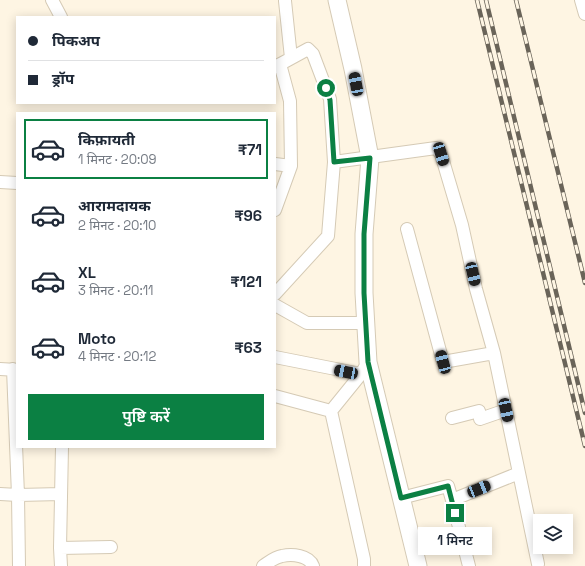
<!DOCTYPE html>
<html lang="hi">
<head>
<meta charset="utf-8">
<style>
	:root { --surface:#fff; --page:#f2f2f3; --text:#1f2937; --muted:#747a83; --line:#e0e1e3; --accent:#0b8043 }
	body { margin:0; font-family:"Space Grotesk","Noto Sans Devanagari",sans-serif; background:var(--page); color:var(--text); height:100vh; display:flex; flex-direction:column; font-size:15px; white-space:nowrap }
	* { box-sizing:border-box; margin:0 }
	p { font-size:13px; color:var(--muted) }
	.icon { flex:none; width:22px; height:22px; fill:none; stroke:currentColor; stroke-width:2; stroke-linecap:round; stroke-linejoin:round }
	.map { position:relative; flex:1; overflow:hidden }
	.sheet { position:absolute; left:16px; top:112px; width:260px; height:336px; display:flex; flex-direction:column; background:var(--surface); border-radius:0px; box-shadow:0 2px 10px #0003 }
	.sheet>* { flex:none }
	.top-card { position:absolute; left:16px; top:16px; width:260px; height:88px; border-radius:0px; box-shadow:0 2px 10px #0003; display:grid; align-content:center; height:88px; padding:0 12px; background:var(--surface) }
	.controls { position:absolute; left:533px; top:514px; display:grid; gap:8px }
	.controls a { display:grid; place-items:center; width:40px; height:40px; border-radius:0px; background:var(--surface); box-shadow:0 2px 10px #0003; font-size:20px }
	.end { position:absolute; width:18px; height:18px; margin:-9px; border:5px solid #0b8043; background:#fff; box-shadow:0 0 0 2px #fff }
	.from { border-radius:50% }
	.bubble { position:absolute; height:28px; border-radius:0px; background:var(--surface); box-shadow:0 2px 10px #0003; font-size:13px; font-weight:600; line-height:28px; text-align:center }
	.car { position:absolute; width:12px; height:24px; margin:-12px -6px; border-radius:5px; box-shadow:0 0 3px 1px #0007; background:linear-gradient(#222 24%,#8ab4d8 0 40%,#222 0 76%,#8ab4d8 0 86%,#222 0) }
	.top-card b { display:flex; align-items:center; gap:14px; height:38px; font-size:15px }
	.top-card b+b { border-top:1px solid var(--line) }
	.top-card i { width:10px; height:10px; background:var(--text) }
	ul { padding:7px 0 0; list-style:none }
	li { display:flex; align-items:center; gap:12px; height:60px; margin:0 8px 6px; padding:0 4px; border:2px solid transparent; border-radius:0px }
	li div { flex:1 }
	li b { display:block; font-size:15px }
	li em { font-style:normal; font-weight:600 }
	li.on { border-color:var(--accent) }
	li>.icon { width:36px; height:36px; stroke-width:1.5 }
	.cta { display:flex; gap:8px; margin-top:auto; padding:8px 12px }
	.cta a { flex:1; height:46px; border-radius:0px; background:var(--accent); color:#fff; font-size:16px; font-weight:600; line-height:46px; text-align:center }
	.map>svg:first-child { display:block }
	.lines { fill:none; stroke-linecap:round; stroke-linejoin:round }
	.street-casing { stroke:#d5cab5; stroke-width:14 }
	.secondary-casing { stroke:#d5cab5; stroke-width:19 }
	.street { stroke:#fff; stroke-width:12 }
	.secondary { stroke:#fff; stroke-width:17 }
	.rail-casing { stroke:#6a6459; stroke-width:4.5 }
	.rail { stroke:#fef5e3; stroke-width:3; stroke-dasharray:9; stroke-linecap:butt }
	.route { stroke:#0b8043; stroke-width:5 }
</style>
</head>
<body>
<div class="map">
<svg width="585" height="566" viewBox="0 0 585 566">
	<rect width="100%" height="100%" fill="#fef5e3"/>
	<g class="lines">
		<!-- street casing -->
		<g class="street-casing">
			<path id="street" d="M52,0L61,17
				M581,0L585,14
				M285,1L291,58
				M275,67L308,49L313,54L330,99L334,162L328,236L275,294
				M334,162L436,148L441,154L462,225L476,289L494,353L538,564
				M275,164L291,166
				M0,182L17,183
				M275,210L291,166L290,101L280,64
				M407,229L443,362L494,353
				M275,305L307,323H366
				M275,357L361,374
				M0,369L17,370
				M13,369L18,495L19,566
				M275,396L331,411
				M452,418L479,411L480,419L506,410
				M0,494L18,495L61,494
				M401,498L448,486L452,500L519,473
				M452,500L469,566
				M60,548L111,547
				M61,566L60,548L62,447
				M263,566C269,562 275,557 282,556C292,554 309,555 313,566
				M364,566V559L331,411L361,374L368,362"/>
		</g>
		<!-- secondary casing -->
		<g class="secondary-casing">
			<path id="secondary" d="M337,0L353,69L370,158L364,234V293L368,362L418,566"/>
		</g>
		<!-- street -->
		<use href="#street" class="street"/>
		<!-- secondary -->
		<use href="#secondary" class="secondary"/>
		<!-- rail casing -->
		<g class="rail-casing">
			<path id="rail" d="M477,0L585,446
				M486,0L585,413
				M516,0L585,283"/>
		</g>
		<!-- rail -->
		<use href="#rail" class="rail"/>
	</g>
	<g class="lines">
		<!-- route -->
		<path class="route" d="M326,88L330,100L334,162L370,158L364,234V293L368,362L401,498L448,486L455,513"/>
	</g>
</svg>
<div class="controls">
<a><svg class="icon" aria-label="layers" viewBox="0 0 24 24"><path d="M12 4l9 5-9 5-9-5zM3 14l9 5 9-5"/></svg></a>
</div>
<i class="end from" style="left:326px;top:88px"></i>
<i class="end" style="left:455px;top:513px"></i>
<div class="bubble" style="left:418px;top:527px;width:74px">1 मिनट</div>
<i class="car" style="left:356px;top:84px;rotate:349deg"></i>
<i class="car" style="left:441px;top:154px;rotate:163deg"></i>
<i class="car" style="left:473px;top:274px;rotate:167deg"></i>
<i class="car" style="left:443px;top:362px;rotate:345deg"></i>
<i class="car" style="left:346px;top:372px;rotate:281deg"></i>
<i class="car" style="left:506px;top:410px;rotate:168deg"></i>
<i class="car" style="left:479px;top:489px;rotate:68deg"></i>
<div class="top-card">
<b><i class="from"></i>पिकअप</b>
<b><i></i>ड्रॉप</b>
</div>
<section class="sheet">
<ul>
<li class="on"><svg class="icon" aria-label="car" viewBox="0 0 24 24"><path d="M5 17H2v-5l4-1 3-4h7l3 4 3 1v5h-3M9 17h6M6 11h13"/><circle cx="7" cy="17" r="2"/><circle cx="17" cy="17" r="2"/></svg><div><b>किफ़ायती</b><p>1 मिनट · 20:09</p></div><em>₹71</em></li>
<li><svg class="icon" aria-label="car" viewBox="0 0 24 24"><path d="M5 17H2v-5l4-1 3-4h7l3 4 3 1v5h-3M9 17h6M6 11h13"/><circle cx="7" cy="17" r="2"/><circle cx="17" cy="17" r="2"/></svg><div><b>आरामदायक</b><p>2 मिनट · 20:10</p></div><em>₹96</em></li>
<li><svg class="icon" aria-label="car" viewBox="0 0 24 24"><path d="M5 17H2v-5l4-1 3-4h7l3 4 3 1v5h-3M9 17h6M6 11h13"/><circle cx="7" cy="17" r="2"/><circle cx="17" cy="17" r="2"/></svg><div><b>XL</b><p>3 मिनट · 20:11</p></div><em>₹121</em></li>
<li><svg class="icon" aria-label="car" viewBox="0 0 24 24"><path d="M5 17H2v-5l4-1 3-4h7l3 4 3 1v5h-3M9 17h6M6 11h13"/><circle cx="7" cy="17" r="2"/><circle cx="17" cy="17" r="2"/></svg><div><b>Moto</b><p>4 मिनट · 20:12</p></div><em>₹63</em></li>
</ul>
<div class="cta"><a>पुष्टि करें</a></div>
</section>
</div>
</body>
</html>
